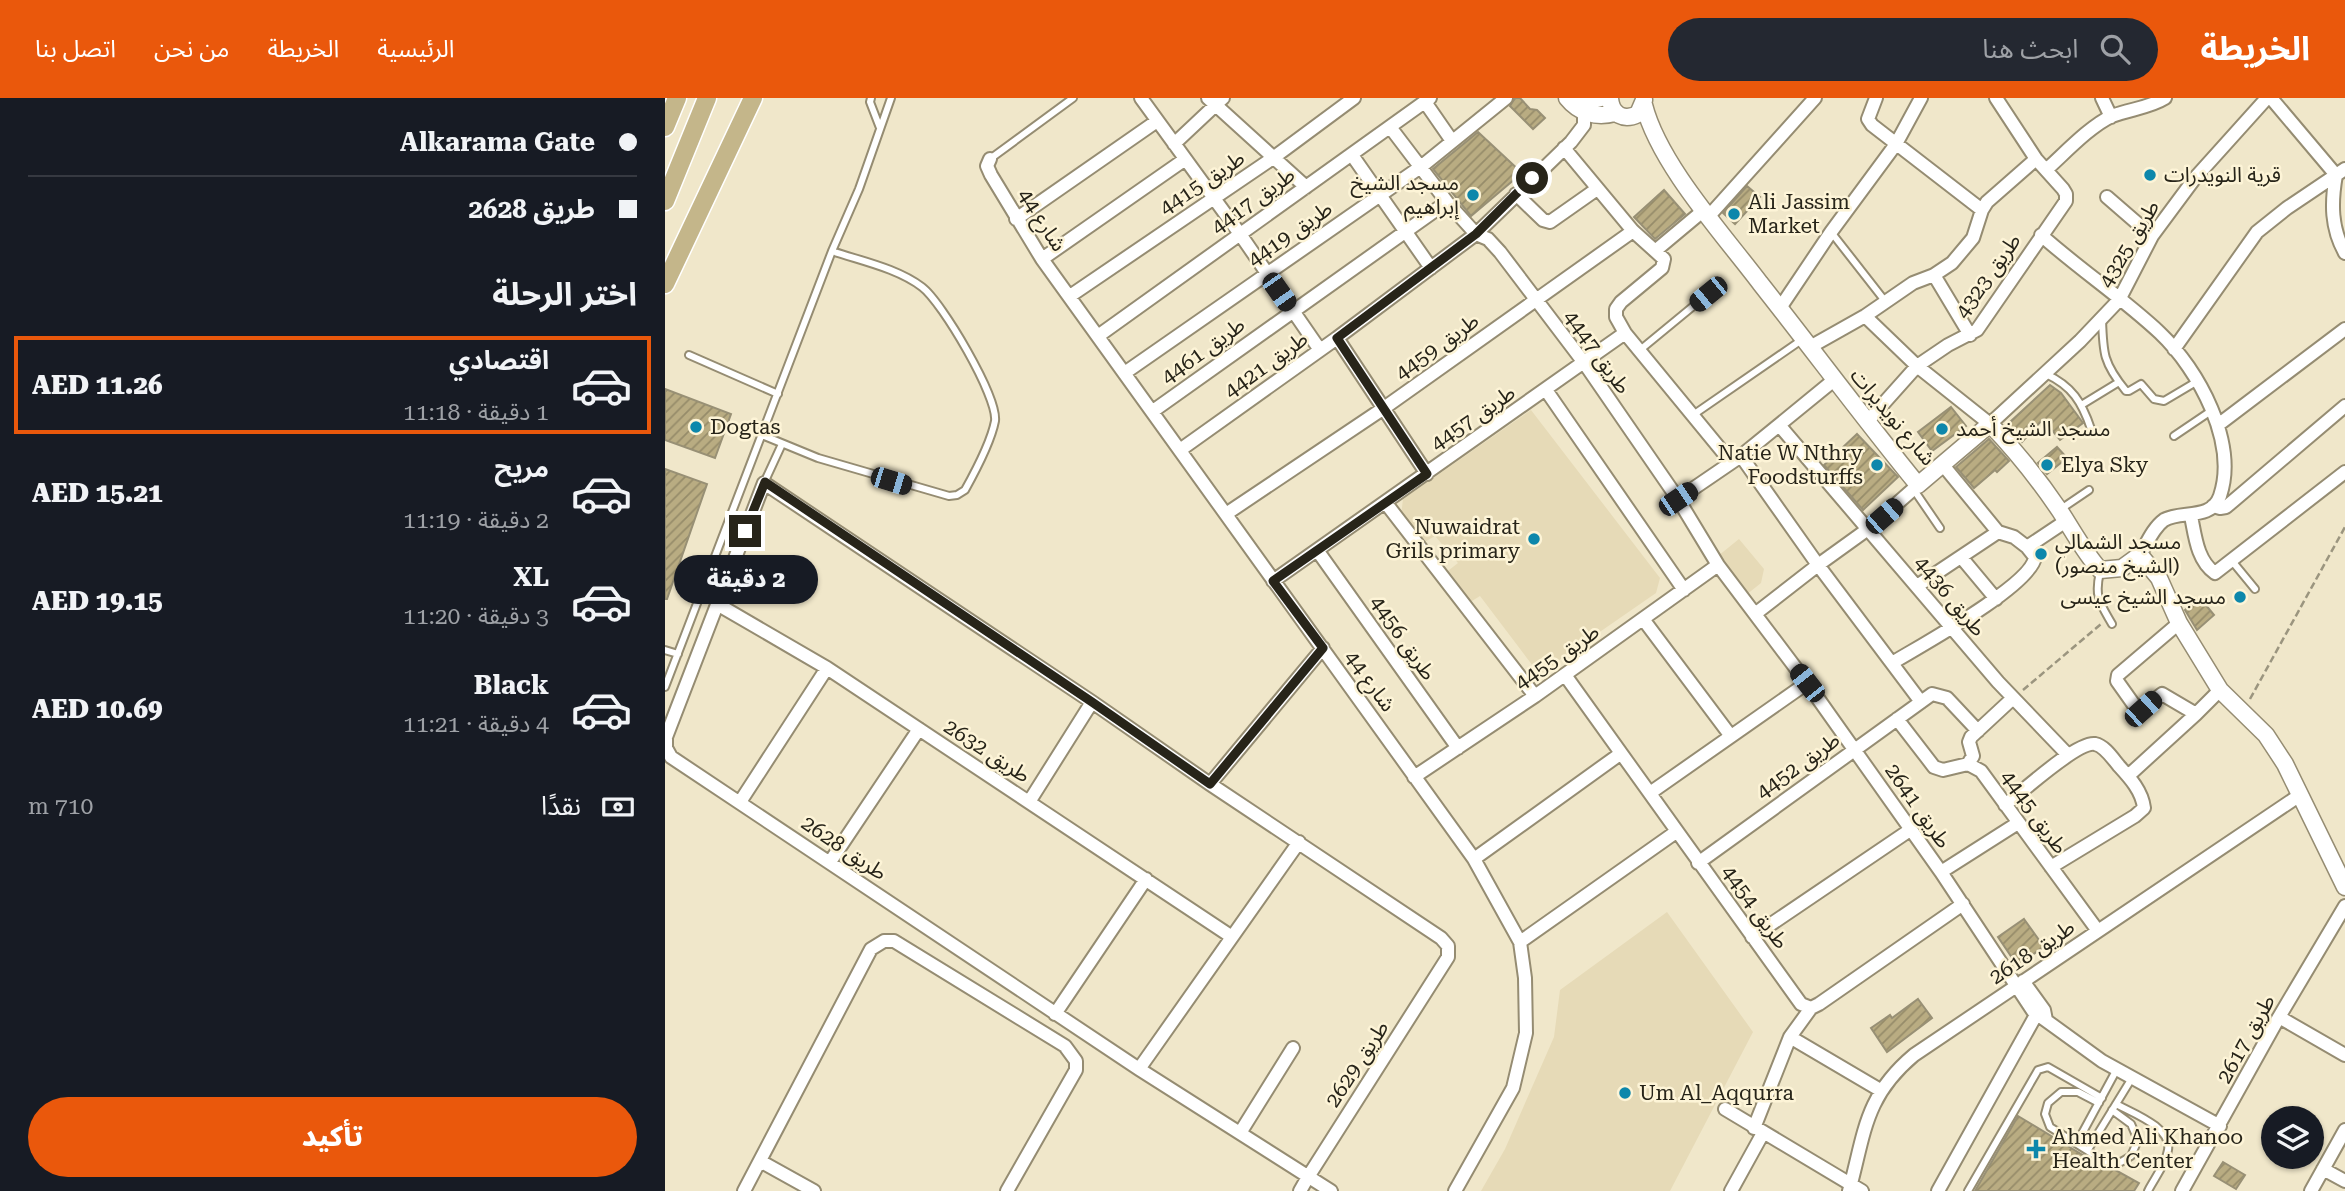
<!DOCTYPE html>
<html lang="ar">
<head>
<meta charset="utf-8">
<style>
	:root { --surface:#171b24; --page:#242831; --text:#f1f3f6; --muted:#9ea1a6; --line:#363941; --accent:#ea580c }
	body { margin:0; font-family:"Roboto Serif","Noto Sans Arabic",serif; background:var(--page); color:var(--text); direction:rtl; height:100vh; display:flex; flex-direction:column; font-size:26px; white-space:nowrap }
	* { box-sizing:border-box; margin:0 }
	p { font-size:23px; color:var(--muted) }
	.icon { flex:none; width:38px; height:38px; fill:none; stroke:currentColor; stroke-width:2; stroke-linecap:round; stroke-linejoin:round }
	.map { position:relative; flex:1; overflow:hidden; direction:ltr }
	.sheet { display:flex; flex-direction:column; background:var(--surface); width:665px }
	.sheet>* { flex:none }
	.guide { display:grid; align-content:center; height:154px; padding:0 28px; background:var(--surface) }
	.fabs { position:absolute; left:1596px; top:1008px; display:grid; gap:14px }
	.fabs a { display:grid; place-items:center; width:63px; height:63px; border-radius:50%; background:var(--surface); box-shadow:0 2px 5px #0004; font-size:35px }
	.end { position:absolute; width:32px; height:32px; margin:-16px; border:9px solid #272419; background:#fff; box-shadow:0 0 0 4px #fff }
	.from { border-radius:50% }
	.bubble { position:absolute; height:49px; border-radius:24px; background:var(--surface); box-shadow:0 2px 5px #0004; font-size:23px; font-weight:800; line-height:49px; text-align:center; direction:rtl }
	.car { position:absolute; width:21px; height:42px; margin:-21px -10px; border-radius:9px; box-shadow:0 0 5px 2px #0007; background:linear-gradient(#222 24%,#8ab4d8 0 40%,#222 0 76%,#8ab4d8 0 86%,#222 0) }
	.guide b { display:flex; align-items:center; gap:24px; height:66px; font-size:26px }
	.guide b+b { border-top:2px solid var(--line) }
	.guide i { width:18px; height:18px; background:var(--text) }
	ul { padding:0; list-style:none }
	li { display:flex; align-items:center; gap:21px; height:98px; margin:0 14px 10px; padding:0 14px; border:4px solid transparent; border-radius:0px }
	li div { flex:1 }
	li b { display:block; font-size:26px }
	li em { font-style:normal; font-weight:800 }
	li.active { border-color:var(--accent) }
	li>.icon { width:63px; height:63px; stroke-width:1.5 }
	h2 { padding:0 28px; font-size:32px; line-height:84px }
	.pay { display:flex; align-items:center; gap:18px; height:77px; padding:0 28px; font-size:26px }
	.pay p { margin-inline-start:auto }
	.primary-button { display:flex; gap:14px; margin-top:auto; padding:14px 28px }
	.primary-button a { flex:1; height:80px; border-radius:42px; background:var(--accent); color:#fff; font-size:28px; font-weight:800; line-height:80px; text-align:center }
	header { display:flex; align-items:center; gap:42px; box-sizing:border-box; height:98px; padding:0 35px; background:var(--accent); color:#fff }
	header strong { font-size:33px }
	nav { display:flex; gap:38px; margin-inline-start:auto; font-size:24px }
	.search { width:490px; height:63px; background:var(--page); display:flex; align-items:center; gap:18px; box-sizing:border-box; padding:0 24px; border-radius:38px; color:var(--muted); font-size:26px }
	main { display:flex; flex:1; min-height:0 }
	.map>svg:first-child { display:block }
	.built { fill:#e6dab7 }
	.building { fill:url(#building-hatch); stroke:#989075; stroke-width:2 }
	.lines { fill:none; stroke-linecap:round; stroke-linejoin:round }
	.lane-casing { stroke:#958c72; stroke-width:10 }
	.street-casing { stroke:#958c72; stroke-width:16 }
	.secondary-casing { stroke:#958c72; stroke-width:19 }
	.primary-casing { stroke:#fff; stroke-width:21 }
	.path { stroke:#9b957f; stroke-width:2.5; stroke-dasharray:7 3.5; stroke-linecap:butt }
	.lane { stroke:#fff; stroke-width:6 }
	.street { stroke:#fff; stroke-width:12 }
	.secondary { stroke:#fff; stroke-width:16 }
	.primary { stroke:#c4b68a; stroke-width:18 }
	.route { stroke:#272419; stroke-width:9 }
	.poi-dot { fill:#0d87ab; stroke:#fdf4d7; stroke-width:2.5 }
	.labels { text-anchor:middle; stroke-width:5; stroke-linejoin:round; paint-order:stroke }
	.poi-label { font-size:21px; fill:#272419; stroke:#fdf4d7; text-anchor:start }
	.street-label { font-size:21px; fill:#272419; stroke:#fdf4d7 }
</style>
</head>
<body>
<header>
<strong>الخريطة</strong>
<div class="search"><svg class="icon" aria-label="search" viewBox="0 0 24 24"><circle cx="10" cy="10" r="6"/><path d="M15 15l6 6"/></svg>ابحث هنا</div>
<nav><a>الرئيسية</a><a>الخريطة</a><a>من نحن</a><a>اتصل بنا</a></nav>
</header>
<main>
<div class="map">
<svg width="1680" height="1093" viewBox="0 0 1680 1093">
	<defs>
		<pattern id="building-hatch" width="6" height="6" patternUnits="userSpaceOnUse" patternTransform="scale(1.75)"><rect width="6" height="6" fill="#b9ac82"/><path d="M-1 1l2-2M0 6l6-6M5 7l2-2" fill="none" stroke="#968c6a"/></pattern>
	</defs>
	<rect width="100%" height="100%" fill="#f0e7ca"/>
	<!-- built -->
	<path class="built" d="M866,312L995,480L991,495L874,576L815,498L802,506L779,476L793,465L770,438L758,445L736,418L738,401Z
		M1074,441L1099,471L1096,485L1081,497L1053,458Z
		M1002,814L1088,934L1005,1093H816L840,1051L889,939L895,892Z"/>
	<!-- building -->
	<path class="building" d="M850,0H855L865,11L872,12L880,20L868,31L845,8Z
		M813,34L857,75L806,118L768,71Z
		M1082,88L1095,99L1070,126L1058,115Z
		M999,92L1020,116L990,141L969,119Z
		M1385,287L1396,295L1418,325L1395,342L1378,321L1357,344L1345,330V324Z
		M0,291L66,316L50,360L0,342Z
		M1286,309L1301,328L1267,353L1253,334Z
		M1192,336L1233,379L1198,412L1159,367Z
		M1324,341L1344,363L1332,374L1330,372L1309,390L1291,369Z
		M1392,349L1402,360L1382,376L1373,365Z
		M0,371L42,386L2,501H0Z
		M1535,500L1549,517L1532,532L1520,512Z
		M1359,821L1379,849L1352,867L1333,839Z
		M1253,901L1267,920L1222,954L1206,930L1225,917L1227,920Z
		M1353,1018L1436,1068L1445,1069L1474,1085L1469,1093H1310Z
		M1558,1064L1580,1077L1571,1091L1549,1078Z"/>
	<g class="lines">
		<!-- lane casing -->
		<g class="lane-casing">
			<path id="lane" d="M206,0L205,4L215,30
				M325,61L408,0
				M1166,134L1220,203
				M1437,220C1438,255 1438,265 1461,293H1464L1476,286L1489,301L1499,303L1531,284
				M975,252L1043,196
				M24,257L113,296
				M1381,276C1407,288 1417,304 1426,331
				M1418,306L1454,284
				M1028,317L1138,241
				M97,337L153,360L284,398L292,397L300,392C310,374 326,344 330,323C333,299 277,204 257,189C232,170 196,163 167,153
				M1509,338L1546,313
				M99,385L117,346
				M1249,392L1275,430
				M1396,411L1424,392
				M1567,463L1590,491
				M1435,474C1429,499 1435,505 1447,526
				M0,552L13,556
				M0,589L167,153L194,91L226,0
				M1434,1005L1413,994H1396L1383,1005L1380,1016L1385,1029L1439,1063L1456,1064L1466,1058L1473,1042L1466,1026L1447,1012
				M1451,1006C1467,1015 1507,1029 1503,1052C1501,1066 1489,1081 1483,1093
				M1413,1043L1452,971
				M1424,1050L1467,980
				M1303,1093L1373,972L1383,969L1437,1000"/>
		</g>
		<!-- street casing -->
		<g class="street-casing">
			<path id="street" d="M476,0L575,136L655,252
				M543,0L641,89
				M1211,0L1203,21L1207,27L1317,112
				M1437,0L1446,19
				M1606,0L1671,77
				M760,4L787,43
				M725,29L782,104L811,136L823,141L835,154L920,266L1013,401L1053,467L1142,585L1276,774L1368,913L1437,963L1555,1028
				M509,46L558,0
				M899,50L968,133L999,161L997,170L956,204L951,211V219L960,235L1066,364
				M687,57L766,170
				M325,61L322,68L326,77L377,161L809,761L855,844L860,880L861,935L848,990L790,1093
				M1381,72C1400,55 1425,28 1447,18C1465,11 1484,10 1500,0
				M1671,77C1666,105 1666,130 1680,155
				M851,96L878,122L885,124L932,91
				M1442,99L1487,138
				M1044,118L1150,0
				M351,121L492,23
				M1376,137C1414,171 1459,201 1495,235C1534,272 1573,345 1555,398C1546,423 1516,412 1499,422C1488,430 1482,445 1475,457
				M990,153L1039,112
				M377,161L519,62
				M1269,177L1305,237
				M405,198L608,60L689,0
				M1115,210L1166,134L1231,46L1256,0
				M1200,218L1252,268L1325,326L1415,243L1454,202L1487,138L1530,80L1602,0
				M433,238L765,0
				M672,240L762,376
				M1145,249L1200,218L1248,185L1269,177L1287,165L1308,140L1317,112L1322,104L1371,61
				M1509,251L1592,134L1622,110L1680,71
				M461,274L757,68L841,0
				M881,292L1019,492
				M488,313L782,104
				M1202,324L1252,268L1283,247L1312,232L1401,103V96L1398,91L1371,61L1331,0
				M1114,327L1333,584L1403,657
				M1553,327L1680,231
				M515,352L672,240L811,136L906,44L919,27V14
				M1076,358L1153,467L1256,604
				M1278,367L1333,434L1349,439L1362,449
				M1013,401L1076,358L1169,282
				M720,404L870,598
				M1548,408L1555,410L1561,409L1680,308
				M561,416L719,310L968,133
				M1526,418C1530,437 1532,463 1550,475L1680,374
				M652,452L793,650
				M1296,459L1331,501
				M608,483L960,235
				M1252,488L1333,434
				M52,506L162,570L567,839
				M1090,516L1153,467L1203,431L1253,387
				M978,521L1065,637
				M1514,525L1453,577L1452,583L1474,614L1497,596L1531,616
				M1227,565C1255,548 1367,487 1370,459L1362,449L1401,423
				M900,577L1136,906L1146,910L1154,906L1298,806
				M1232,621L1269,669L1278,672L1303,666L1316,673L1433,833
				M1303,666L1308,658L1304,644L1306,639L1348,600
				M1463,678L1531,616L1555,592
				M749,679L870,598L1053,467
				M545,686L658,550
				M985,695L1142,585
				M75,704L162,570
				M364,704L427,604
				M1340,707C1356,695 1412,643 1430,646C1440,648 1448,661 1454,668C1465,680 1477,693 1479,710L1470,718L1386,769
				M809,761L955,656
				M165,764L254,631
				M1033,765L1267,596L1282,600L1313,633
				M1276,774L1353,725
				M1087,839L1245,732
				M855,844L1011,734
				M1358,883L1379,912L1381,922
				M390,916L481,781
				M1614,919L1680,957
				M1125,939L1215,992
				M474,971L634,744
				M1060,1011L1197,1093
				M1089,1030L1125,939L1146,910
				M575,1035L628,950
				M95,1063L149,1093
				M1658,1071L1680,1083
				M79,1093L206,851L219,843H229L400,948L411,963V972L342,1093
				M635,1093L643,1079L783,859V848L776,840L545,686L427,604L99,385L1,639V650L6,659L474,971L666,1093
				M1066,1093L1098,1035
				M1184,1093C1200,1035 1199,999 1249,957L1635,697
				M1273,1093L1371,917
				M1517,1093L1614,919L1680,808
				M1646,1093L1680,1032"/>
		</g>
		<!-- secondary casing -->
		<g class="secondary-casing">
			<path id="secondary" d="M902,0C914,15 931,20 950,15
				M906,0L924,3L936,0
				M945,0C946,17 959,23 973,16L979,2
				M979,7C994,66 1058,136 1095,185C1148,252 1199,321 1253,387L1325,326C1351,353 1374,382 1395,413C1408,433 1419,454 1435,472L1457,470L1475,457L1494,480L1514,525L1555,592L1601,637L1620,666L1680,789"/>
		</g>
		<!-- primary casing -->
		<g class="primary-casing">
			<path id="primary" d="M0,29L12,0
				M0,103L42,0
				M0,186L88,0"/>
		</g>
		<!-- path -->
		<path class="path" d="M1358,592L1436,526
			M1585,601L1680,429"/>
		<!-- lane -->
		<use href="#lane" class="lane"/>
		<!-- street -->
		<use href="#street" class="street"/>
		<!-- secondary -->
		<use href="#secondary" class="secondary"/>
		<!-- primary -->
		<use href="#primary" class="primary"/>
	</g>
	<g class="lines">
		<!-- route -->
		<path class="route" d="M80,433L100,384L427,604L545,686L658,550L608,483L762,376L672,240L811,136L867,80"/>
	</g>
	<!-- markers -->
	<g class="poi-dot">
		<circle cx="1485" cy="77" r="7"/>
		<circle cx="808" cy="97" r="7"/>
		<circle cx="1069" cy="116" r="7"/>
		<circle cx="31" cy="329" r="7"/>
		<circle cx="1277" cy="331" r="7"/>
		<circle cx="1212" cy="367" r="7"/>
		<circle cx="1382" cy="367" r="7"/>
		<circle cx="869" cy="441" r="7"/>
		<circle cx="1376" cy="456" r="7"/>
		<circle cx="1575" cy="499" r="7"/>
		<circle cx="960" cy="995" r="7"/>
		<path d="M1367.5 1040.5h7v7h7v7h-7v7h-7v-7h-7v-7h7z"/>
	</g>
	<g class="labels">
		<!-- poi labels -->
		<g class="poi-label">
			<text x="1499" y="84">قرية النويدرات</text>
			<text x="794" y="92" text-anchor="end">مسجد الشيخ<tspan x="794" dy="24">إبراهيم</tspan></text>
			<text x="1083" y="111">Ali Jassim<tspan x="1083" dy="24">Market</tspan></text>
			<text x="45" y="336">Dogtas</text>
			<text x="1291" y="338">مسجد الشيخ أحمد</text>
			<text x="1198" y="362" text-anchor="end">Natie W Nthry<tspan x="1198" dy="24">Foodsturffs</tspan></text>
			<text x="1396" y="374">Elya Sky</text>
			<text x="855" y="436" text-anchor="end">Nuwaidrat<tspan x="855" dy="24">Grils primary</tspan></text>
			<text x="1390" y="451">مسجد الشمالي<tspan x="1390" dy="24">(الشيخ منصور)</tspan></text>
			<text x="1561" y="506" text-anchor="end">مسجد الشيخ عيسى</text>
			<text x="974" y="1002">Um Al_Aqqurra</text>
			<text x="1387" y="1046">Ahmed Ali Khanoo<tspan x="1387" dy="24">Health Center</tspan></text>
		</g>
		<!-- street labels -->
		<g class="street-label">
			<text transform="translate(537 85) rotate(-34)" y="7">طريق 4415</text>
			<text transform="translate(588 103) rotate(-36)" y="7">طريق 4417</text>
			<text transform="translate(377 122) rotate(57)" y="7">شارع 44</text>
			<text transform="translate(625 136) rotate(-35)" y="7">طريق 4419</text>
			<text transform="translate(1464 146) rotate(-59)" y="7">طريق 4325</text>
			<text transform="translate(1323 178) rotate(-55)" y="7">طريق 4323</text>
			<text transform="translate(772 249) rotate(-36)" y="7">طريق 4459</text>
			<text transform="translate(538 253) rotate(-36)" y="7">طريق 4461</text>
			<text transform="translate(932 254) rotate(54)" y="7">طريق 4447</text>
			<text transform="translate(601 267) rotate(-36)" y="7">طريق 4421</text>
			<text transform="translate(1228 319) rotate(50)" y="7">شارع نويديرات</text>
			<text transform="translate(808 320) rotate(-35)" y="7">طريق 4457</text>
			<text transform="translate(1285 498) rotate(50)" y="7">طريق 4436</text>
			<text transform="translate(738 540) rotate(55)" y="7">طريق 4456</text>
			<text transform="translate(892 559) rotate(-35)" y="7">طريق 4455</text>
			<text transform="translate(705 583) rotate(54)" y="7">شارع 44</text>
			<text transform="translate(322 653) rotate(33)" y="7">طريق 2632</text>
			<text transform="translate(1133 668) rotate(-36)" y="7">طريق 4452</text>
			<text transform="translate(1253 708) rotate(55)" y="7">طريق 2641</text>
			<text transform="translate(1369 714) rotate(54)" y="7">طريق 4445</text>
			<text transform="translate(179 750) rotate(34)" y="7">طريق 2628</text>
			<text transform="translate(1090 809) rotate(54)" y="7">طريق 4454</text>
			<text transform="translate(1367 854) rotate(-34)" y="7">طريق 2618</text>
			<text transform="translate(1581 941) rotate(-61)" y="7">طريق 2617</text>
			<text transform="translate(692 966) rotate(-57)" y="7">طريق 2629</text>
		</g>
	</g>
</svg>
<div class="fabs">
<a><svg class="icon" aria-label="layers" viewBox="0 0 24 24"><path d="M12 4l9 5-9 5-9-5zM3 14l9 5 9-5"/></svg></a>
</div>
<i class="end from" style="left:867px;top:80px"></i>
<i class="end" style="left:80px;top:433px"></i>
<div class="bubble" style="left:9px;top:457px;width:144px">2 دقيقة</div>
<i class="car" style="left:614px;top:194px;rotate:145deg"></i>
<i class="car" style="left:1043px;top:196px;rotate:231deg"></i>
<i class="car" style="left:226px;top:383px;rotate:107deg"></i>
<i class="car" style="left:1013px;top:401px;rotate:56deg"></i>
<i class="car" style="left:1219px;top:418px;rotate:49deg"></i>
<i class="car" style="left:1142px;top:585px;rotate:322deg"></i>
<i class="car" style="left:1478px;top:611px;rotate:48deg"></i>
</div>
<section class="sheet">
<div class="guide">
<b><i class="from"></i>Alkarama Gate</b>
<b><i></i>طريق 2628</b>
</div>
<h2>اختر الرحلة</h2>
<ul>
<li class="active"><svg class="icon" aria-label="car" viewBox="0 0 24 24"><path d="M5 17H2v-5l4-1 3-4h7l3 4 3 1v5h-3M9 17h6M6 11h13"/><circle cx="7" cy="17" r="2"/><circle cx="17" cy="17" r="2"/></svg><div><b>اقتصادي</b><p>1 دقيقة · 11:18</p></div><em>AED 11.26</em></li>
<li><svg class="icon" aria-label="car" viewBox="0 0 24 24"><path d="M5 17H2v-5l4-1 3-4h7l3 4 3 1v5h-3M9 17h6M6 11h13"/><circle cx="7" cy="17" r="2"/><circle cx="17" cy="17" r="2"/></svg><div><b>مريح</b><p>2 دقيقة · 11:19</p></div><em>AED 15.21</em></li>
<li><svg class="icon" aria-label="car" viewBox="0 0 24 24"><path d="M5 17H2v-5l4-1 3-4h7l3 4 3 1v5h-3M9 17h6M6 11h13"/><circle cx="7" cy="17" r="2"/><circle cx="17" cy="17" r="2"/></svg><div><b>XL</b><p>3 دقيقة · 11:20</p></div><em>AED 19.15</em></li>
<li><svg class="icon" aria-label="car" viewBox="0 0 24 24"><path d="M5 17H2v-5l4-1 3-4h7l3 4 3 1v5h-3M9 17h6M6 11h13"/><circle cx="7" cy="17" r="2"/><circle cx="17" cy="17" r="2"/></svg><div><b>Black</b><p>4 دقيقة · 11:21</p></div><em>AED 10.69</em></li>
</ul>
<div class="pay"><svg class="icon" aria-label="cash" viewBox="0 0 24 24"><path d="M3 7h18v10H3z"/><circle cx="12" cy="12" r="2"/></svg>نقدًا<p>710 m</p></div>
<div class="primary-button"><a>تأكيد</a></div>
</section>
</main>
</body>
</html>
